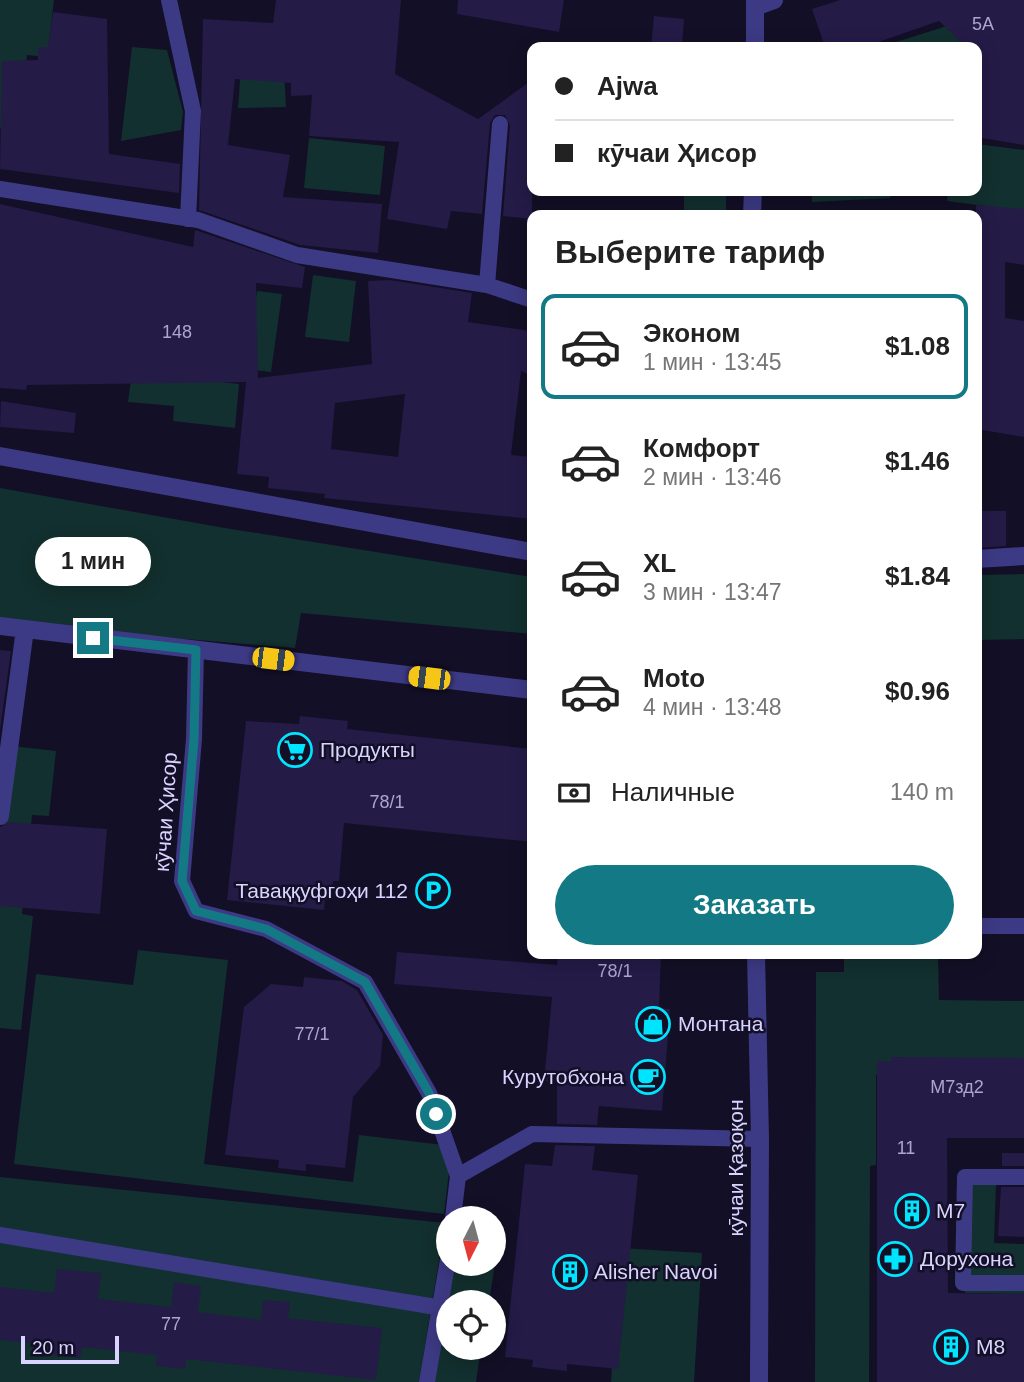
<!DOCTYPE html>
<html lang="ru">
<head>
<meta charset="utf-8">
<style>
	:root { --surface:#fff; --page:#f2f2f2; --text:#222; --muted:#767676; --line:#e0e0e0; --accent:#137a85 }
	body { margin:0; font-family:Helvetica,sans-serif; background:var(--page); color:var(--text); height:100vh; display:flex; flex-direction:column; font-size:26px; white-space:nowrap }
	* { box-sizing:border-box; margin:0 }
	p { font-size:23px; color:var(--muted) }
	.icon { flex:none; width:38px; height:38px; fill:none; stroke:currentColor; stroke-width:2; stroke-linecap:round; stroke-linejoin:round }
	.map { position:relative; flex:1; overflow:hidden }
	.details { position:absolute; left:527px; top:210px; width:455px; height:749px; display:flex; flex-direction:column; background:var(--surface); border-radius:14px; box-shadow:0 4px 18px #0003 }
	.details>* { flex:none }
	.top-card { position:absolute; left:527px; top:42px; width:455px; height:154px; border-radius:14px; box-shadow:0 4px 18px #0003; display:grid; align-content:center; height:154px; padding:0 28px; background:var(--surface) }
	.needle { width:46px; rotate:186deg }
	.controls { position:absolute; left:436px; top:1206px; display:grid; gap:14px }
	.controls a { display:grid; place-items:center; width:70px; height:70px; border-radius:50%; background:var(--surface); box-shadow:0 4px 18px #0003; font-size:35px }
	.scale { position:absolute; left:21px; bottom:18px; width:98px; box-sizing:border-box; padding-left:7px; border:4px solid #d9d4ff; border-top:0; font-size:19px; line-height:24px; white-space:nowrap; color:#d9d4ff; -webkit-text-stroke:5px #130f26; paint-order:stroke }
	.end { position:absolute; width:32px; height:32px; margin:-16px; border:9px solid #137a85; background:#fff; box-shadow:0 0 0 4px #fff }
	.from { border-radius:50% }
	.bubble { position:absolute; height:49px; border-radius:24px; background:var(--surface); box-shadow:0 4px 18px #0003; font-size:23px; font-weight:800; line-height:49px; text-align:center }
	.car { position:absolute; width:21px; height:42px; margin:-21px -10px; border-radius:9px; box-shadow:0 0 5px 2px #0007; background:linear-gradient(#f5c518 24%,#345 0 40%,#f5c518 0 76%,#345 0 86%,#f5c518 0) }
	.top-card b { display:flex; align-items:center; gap:24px; height:66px; font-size:26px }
	.top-card b+b { border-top:2px solid var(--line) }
	.top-card i { width:18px; height:18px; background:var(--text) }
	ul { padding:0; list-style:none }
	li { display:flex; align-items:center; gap:21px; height:105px; margin:0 14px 10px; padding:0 14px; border:4px solid transparent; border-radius:14px }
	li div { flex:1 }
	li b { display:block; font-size:26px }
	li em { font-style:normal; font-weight:800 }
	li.current { border-color:var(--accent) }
	li>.icon { width:63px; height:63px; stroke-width:1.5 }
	h2 { padding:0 28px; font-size:32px; line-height:84px }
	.pay { display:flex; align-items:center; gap:18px; height:77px; padding:0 28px; font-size:26px }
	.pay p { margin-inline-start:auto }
	.cta { display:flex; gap:14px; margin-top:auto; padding:14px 28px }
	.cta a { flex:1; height:80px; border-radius:42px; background:var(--accent); color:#fff; font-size:28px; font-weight:800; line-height:80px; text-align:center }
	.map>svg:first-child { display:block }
	.green { fill:#12302f }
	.building { fill:#241b47; fill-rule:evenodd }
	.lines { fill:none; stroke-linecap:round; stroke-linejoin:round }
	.service { stroke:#3d3a85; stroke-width:16 }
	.minor { stroke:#3d3a85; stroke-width:18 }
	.tertiary { stroke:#3d3a85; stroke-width:18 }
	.route { stroke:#137a85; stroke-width:9 }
	.labels { text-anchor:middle; stroke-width:5; stroke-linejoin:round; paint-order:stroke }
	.number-label { font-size:18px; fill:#aca6d1 }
	.poi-label { font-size:21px; fill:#d9d4ff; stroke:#130f26; text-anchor:start }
	.street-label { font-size:21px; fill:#d9d4ff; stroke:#130f26 }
</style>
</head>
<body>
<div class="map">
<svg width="1024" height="1382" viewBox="0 0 1024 1382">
	<rect width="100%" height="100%" fill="#130f26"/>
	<!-- green -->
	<path class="green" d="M0,0H54L47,57L27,55L18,130L0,128Z
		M963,21L959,47H880Z
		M132,47L167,50L183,112L181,130L121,141Z
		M283,51L286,107L238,108L242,54Z
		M309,138L385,146L380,195L304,188Z
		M977,144L1024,150V211L947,201L948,191H976Z
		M684,191H726V215H684Z
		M812,191H890V198L812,202Z
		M313,275L356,281L349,342L305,337Z
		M257,291L282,294L271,372L246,369Z
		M176,377L239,384L235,428L173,421L174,406L128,402L131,380Z
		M0,488L219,527L532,577V634L301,613L295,648L0,624Z
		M1024,574V639L977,640V575Z
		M12,746L56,751L49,816L32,815L22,914L33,916L21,1030L0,1028V860Z
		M138,950L228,960L204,1164L353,1182L359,1135L452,1146L444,1214L14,1164L36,974L133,985Z
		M844,954H938L939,1000L1024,1001V1076L876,1075V1165L870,1166L869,1382H815L816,972H844Z
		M0,1177L445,1223L419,1382H0Z
		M968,1182L996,1183L994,1243L1024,1244V1294L965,1293Z
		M620,1248L702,1253L694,1382H611Z
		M494,1251H497L489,1302H448V1348H481L476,1382H429L449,1264H494Z"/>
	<!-- building -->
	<path class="building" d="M276,0H401L395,74L478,119L532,80L528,150L532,151V219L503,216L510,125L505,115H495L490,123L482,214L451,211L447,229L387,219L399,142L309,136L312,95L291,96V83L235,79L228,145L290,155L283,197L382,204L378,253L300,245L199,210L203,19L273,23Z
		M458,0H564L559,32L457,14Z
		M840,0H1024V145L976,137V47H966L939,21L864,47H825L812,9Z
		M53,12L107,19L109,154L180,164L179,193L0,169L2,61L38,60V47H48Z
		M654,16L684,19L682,47H651Z
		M0,204L193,247L195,230L305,267L302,288L256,283L258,378L372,364L368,281L390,280L472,293L468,322L532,331V376L521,371L511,455L532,457V519L324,498L325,494L268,488L269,477L237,474L246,382L27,385L26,390L0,388ZM405,394L398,457L331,449L335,403Z
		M976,205L1024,209V265L1005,262V318L1024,321V437L976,429Z
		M1,401L76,413L74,433L0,427Z
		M976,511H1006V546L976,548Z
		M0,650L11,651L0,730Z
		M300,716L348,721L347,729L532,749V842L344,823L339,881H333L331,900H325L324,910L227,900L246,721L299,724Z
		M9,822L107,829L100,914L0,906V827Z
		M397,952L557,965L558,954H661L659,1008L670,1009L662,1111L599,1106L597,1125L557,1124V1082L544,1081L552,997L394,984Z
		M304,977L342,981L357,990L383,1035L380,1066L353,1097L345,1168L306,1164V1171L278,1168L279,1160L225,1155L244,1007L271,984L303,987Z
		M891,1057L1024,1058V1138H947L948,1293L1024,1294V1382H877V1061H891Z
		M555,1145L595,1146L592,1170L638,1175L618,1369L567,1364V1371L532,1367L533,1360L505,1357L525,1164L552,1166Z
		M1002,1153H1024V1166H1002Z
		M1001,1187H1024V1237L998,1236Z
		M57,1269L101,1273L98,1299L171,1307L174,1282L201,1286L198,1312L261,1320L263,1300L290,1302L288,1318L382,1328L376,1380L186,1359L185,1369L156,1366L157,1355L82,1347L80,1358L52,1355L53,1345L0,1340V1287L54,1293Z"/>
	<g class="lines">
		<!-- service -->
		<path class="service" d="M169,0L193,111L188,219
			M0,189L198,220L297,255L487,285L532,300
			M487,285L500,124
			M196,650L194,739L182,881L196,911L266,929L365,982L429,1093L458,1176
			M976,926H1024
			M1024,1177H965L963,1283H1024
			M453,1218L458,1176L532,1134L760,1139
			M0,1235L442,1308
			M427,1382L448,1259"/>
		<!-- minor -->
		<path class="minor" d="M755,7L774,0
			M0,456L532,552
			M976,559L1024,556
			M0,626L532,690
			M0,816L25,629"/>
		<!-- tertiary -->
		<path class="tertiary" d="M755,0V47
			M752,215L753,191
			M756,954L760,1139L759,1382"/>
	</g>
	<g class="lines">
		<!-- route -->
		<path class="route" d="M93,638L196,650L194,739L182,881L196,911L266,929L365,982L429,1093L436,1114"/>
	</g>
	<!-- icons -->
	<defs>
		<g id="supermarket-ring" transform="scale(1.75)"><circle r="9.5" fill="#130f26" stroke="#00e5ff" stroke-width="1.5"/><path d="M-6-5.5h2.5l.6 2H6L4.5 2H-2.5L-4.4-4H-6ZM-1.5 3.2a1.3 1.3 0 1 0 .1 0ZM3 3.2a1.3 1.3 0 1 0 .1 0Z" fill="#00e5ff"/></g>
		<g id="parking-ring" transform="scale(1.75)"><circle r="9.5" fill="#130f26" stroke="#00e5ff" stroke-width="1.5"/><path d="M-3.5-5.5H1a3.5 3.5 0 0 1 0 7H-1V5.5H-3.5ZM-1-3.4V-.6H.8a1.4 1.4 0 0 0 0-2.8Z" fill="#00e5ff"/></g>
		<g id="shop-ring" transform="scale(1.75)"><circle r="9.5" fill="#130f26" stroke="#00e5ff" stroke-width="1.5"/><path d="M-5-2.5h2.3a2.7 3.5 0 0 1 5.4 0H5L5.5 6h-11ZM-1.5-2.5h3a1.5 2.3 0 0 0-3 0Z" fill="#00e5ff"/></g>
		<g id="cafe-ring" transform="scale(1.75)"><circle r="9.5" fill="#130f26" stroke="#00e5ff" stroke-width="1.5"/><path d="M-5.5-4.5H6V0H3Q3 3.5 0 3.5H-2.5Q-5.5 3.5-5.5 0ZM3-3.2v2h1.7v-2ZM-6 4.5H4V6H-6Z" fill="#00e5ff"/></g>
		<g id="building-ring" transform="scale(1.75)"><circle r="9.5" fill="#130f26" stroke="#00e5ff" stroke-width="1.5"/><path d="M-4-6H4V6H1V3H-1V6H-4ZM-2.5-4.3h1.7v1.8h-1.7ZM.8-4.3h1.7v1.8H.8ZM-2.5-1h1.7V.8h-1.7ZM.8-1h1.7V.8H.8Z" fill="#00e5ff"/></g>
		<g id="pharmacy-ring" transform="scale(1.75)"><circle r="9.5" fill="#130f26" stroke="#00e5ff" stroke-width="1.5"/><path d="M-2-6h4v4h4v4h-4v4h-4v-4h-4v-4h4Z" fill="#00e5ff"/></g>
	</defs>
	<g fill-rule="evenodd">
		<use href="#supermarket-ring" x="295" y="750"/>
		<use href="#parking-ring" x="433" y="891"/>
		<use href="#shop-ring" x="653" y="1024"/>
		<use href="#cafe-ring" x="648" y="1077"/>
		<use href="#building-ring" x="912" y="1211"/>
		<use href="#pharmacy-ring" x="895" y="1259"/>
		<use href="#building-ring" x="570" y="1272"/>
		<use href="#building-ring" x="951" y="1347"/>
	</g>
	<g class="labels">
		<!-- number labels -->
		<g class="number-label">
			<text x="983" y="30">5А</text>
			<text x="177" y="338">148</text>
			<text x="387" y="808">78/1</text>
			<text x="615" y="977">78/1</text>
			<text x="312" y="1040">77/1</text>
			<text x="957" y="1093">М7зд2</text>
			<text x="906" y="1154">11</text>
			<text x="171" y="1330">77</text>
		</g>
		<!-- poi labels -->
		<g class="poi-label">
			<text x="320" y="757">Продукты</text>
			<text x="408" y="898" text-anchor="end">Таваққуфгоҳи 112</text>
			<text x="678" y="1031">Монтана</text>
			<text x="624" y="1084" text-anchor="end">Курутобхона</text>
			<text x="936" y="1218">М7</text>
			<text x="920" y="1266">Дорухона</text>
			<text x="594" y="1279">Alisher Navoi</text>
			<text x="976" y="1354">М8</text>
		</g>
		<!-- street labels -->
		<g class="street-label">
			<text transform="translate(166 812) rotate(-86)" y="7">кӯчаи Ҳисор</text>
			<text transform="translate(736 1168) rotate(-90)" y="7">кӯчаи Қазоқон</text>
		</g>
	</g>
</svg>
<div class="controls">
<a><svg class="needle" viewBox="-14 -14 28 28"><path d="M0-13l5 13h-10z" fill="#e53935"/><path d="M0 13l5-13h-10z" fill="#767676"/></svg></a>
<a><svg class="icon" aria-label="locate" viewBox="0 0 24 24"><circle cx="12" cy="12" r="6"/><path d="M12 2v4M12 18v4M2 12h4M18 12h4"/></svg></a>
</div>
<div class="scale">20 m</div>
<i class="end from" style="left:436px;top:1114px"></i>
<i class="end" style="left:93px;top:638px"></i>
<div class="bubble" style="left:35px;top:537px;width:116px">1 мин</div>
<i class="car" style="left:273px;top:659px;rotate:97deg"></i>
<i class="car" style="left:429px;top:678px;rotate:277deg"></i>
<div class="top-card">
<b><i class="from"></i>Ajwa</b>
<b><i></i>кӯчаи Ҳисор</b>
</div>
<section class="details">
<h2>Выберите тариф</h2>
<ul>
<li class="current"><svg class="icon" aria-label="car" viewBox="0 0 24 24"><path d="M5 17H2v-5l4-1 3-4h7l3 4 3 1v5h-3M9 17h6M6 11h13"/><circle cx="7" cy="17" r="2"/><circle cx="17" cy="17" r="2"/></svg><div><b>Эконом</b><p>1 мин · 13:45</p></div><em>$1.08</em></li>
<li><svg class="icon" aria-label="car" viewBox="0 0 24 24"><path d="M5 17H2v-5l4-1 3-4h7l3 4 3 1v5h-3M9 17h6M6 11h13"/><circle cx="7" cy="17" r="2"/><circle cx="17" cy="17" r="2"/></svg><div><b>Комфорт</b><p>2 мин · 13:46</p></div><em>$1.46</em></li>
<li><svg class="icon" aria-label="car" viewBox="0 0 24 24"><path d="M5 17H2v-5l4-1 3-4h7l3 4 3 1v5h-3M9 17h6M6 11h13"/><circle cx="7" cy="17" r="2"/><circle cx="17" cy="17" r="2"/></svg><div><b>XL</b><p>3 мин · 13:47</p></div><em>$1.84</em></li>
<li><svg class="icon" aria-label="car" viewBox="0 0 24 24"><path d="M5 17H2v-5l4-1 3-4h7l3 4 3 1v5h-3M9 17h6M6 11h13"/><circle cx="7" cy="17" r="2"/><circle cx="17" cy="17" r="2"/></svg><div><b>Moto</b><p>4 мин · 13:48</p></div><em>$0.96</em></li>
</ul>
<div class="pay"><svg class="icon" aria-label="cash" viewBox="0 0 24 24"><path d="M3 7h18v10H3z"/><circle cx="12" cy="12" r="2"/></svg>Наличные<p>140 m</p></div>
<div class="cta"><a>Заказать</a></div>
</section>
</div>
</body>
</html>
